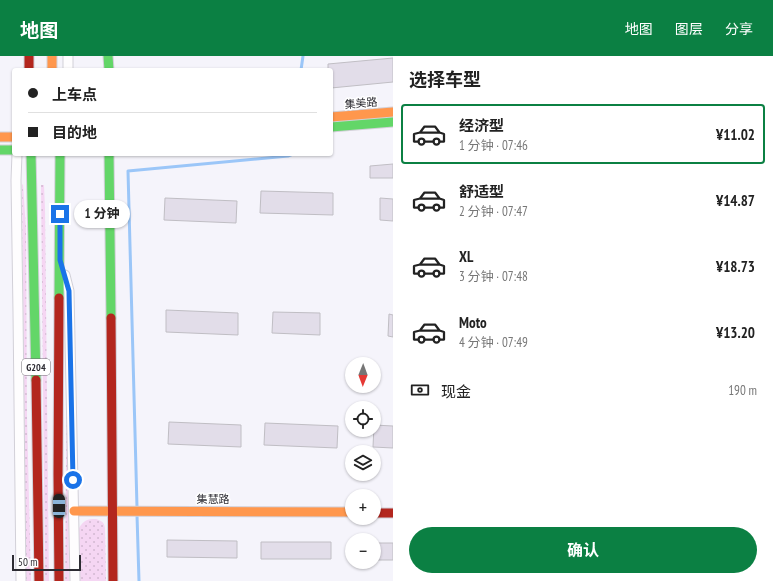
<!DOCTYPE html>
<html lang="zh">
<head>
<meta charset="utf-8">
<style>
	:root { --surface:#fff; --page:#f2f2f2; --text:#222; --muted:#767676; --line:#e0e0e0; --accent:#0b8043 }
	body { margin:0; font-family:"PT Sans Narrow","Noto Sans SC",sans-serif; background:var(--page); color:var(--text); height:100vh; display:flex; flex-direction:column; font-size:15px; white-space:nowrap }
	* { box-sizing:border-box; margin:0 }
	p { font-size:13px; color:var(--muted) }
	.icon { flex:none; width:22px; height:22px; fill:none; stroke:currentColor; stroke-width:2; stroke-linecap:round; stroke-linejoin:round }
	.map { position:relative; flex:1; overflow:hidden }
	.drawer { display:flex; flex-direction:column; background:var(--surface); width:380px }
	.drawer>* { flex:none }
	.guide { position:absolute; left:12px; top:12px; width:321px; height:88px; border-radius:4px; box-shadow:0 1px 3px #0004; display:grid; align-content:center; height:88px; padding:0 16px; background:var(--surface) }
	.needle { width:26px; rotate:181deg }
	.buttons { position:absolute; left:345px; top:301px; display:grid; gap:8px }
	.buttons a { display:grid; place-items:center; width:36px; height:36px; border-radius:50%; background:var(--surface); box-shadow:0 1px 3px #0004; font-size:20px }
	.scale { position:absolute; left:12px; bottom:10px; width:69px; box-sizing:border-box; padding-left:4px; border:2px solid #2d2c33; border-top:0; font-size:11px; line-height:14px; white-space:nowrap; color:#2d2c33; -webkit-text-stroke:3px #fff; paint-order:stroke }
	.end { position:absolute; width:18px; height:18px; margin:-9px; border:5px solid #1a73e8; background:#fff; box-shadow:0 0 0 2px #fff }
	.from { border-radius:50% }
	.bubble { position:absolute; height:28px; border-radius:14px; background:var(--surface); box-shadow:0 1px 3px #0004; font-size:13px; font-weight:700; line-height:28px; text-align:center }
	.car { position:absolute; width:12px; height:24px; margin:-12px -6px; border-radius:5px; box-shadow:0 0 3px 1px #0007; background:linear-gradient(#222 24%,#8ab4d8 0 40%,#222 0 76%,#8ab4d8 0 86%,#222 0) }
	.guide b { display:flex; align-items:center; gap:14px; height:38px; font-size:15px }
	.guide b+b { border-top:1px solid var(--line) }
	.guide i { width:10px; height:10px; background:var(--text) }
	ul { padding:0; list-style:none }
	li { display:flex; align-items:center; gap:12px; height:60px; margin:0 8px 6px; padding:0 8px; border:2px solid transparent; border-radius:4px }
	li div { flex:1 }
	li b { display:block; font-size:15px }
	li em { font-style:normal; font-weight:700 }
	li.on { border-color:var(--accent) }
	li>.icon { width:36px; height:36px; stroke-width:1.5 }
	h2 { padding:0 16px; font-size:18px; line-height:48px }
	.pay { display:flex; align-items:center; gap:10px; height:44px; padding:0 16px; font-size:15px }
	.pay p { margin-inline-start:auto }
	.cta { display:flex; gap:8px; margin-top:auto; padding:8px 16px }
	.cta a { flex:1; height:46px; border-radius:24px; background:var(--accent); color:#fff; font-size:16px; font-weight:700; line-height:46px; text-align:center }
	header { display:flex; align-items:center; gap:24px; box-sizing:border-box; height:56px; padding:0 20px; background:var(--accent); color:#fff }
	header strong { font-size:19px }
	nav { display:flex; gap:22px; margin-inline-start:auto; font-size:14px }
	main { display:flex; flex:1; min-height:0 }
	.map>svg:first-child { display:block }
	.grass { fill:url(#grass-dots) }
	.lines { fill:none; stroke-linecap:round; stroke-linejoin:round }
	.stream { stroke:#9bc6f8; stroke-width:3 }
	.building { fill:#e2dde9; stroke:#c0bec4 }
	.street-casing { stroke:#d2d0d8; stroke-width:11 }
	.fast-casing { stroke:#d2d0d8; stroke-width:11 }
	.slow-casing { stroke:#d2d0d8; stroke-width:11 }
	.jam-casing { stroke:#d2d0d8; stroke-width:11 }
	.street { stroke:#fefdfe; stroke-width:9 }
	.fast { stroke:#63d668; stroke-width:9 }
	.slow { stroke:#ff974d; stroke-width:9 }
	.jam { stroke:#b3261e; stroke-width:9 }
	.route { stroke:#1a73e8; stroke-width:5 }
	.labels { text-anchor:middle; stroke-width:3; stroke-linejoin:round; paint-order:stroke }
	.shield { fill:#fff; stroke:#6c6b70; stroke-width:1 }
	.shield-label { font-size:10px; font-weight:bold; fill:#2d2c33 }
	.street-label { font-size:11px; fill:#2d2c33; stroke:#fff }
</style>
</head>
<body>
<header>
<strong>地图</strong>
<nav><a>地图</a><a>图层</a><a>分享</a></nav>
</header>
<main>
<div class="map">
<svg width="393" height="525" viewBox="0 0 393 525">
	<defs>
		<pattern id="grass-dots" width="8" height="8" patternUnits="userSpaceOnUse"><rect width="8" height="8" fill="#f5d6f3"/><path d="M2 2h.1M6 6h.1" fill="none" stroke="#d2b8d1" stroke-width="1.8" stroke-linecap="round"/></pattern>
	</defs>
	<rect width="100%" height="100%" fill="#f5f4fb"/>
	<!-- grass -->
	<path class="grass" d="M23,128L26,173L27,360L31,525H26L22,129Z
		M41,129H44L45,153L49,525H45Z
		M67,302L69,525H65Z
		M96,463C102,465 104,466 105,472L106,525H79V472C84,464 87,463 96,463Z"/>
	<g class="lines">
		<!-- stream -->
		<path class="stream" d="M301,14L303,0
			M137,451L128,115L288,100L293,98
			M137,459L139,525"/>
	</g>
	<!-- building -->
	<path class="building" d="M393,2V26L331,32V14H328V8Z
		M393,108V122H370V110Z
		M261,135L333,137V159L260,157Z
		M165,142L237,145L236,167L164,164Z
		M380,142L393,143V165L380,164Z
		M166,254L238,257V279L166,276Z
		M273,256L320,257V279L272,277Z
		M389,258L393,259V281L388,280Z
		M169,366L241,369V391L168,388Z
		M265,367L338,370L337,392L264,389Z
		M374,369L393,370V392L373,391Z
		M167,484L237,485V502L167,501Z
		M261,486H331V503H261Z
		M375,487H393V504H375Z"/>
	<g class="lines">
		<!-- street casing -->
		<g class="street-casing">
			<path id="street" d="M68,14V0
				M17,98L16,124L18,256L21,525
				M65,219L69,235L75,525"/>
		</g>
		<!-- fast casing -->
		<g class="fast-casing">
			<path id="fast" d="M108,0L109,14
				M331,71L393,66
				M0,94H14
				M31,98L36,324
				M109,98L111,262
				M59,242L60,98"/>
		</g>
		<!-- slow casing -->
		<g class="slow-casing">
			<path id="slow" d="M52,0V14
				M331,61L393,56
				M0,81H14
				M74,455L352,456"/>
		</g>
		<!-- jam casing -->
		<g class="jam-casing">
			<path id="jam" d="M29,0V14
				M111,262L113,525
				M36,324L39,525
				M374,457H393
				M59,525L58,418L59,242"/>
		</g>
		<!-- street -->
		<use href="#street" class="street"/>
		<!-- fast -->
		<use href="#fast" class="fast"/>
		<!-- slow -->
		<use href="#slow" class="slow"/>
		<!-- jam -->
		<use href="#jam" class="jam"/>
	</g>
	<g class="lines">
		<!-- route -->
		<path class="route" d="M60,158V204L69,235L73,424"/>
	</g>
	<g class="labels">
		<!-- shield labels -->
		<rect class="shield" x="22" y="303" width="28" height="16" rx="3"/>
		<g class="shield-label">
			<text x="36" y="315">G204</text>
		</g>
		<!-- street labels -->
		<g class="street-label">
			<text transform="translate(361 47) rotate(-5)" y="4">集美路</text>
			<text x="213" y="447">集慧路</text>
		</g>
	</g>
</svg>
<div class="buttons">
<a><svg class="needle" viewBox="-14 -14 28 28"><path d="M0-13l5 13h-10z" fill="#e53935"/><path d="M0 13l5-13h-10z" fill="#767676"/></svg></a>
<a><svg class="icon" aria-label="locate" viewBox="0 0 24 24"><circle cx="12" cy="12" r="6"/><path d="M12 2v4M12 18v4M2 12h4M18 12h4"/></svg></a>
<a><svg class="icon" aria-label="layers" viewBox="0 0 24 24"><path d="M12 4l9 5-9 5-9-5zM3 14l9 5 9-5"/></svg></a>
<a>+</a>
<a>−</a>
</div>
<div class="scale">50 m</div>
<i class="end from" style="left:73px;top:424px"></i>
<i class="end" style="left:60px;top:158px"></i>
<div class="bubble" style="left:74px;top:144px;width:56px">1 分钟</div>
<i class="car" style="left:59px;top:450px;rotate:0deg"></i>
<div class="guide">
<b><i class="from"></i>上车点</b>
<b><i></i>目的地</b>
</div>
</div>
<section class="drawer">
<h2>选择车型</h2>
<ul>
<li class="on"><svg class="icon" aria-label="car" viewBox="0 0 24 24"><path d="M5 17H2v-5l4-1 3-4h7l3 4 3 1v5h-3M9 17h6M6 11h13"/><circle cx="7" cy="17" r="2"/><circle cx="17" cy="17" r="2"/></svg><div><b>经济型</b><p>1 分钟 · 07:46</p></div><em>¥11.02</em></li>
<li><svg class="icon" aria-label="car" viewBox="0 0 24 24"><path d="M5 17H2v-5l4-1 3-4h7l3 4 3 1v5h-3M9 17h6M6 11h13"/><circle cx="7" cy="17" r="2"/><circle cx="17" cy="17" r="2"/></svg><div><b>舒适型</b><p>2 分钟 · 07:47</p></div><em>¥14.87</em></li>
<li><svg class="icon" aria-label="car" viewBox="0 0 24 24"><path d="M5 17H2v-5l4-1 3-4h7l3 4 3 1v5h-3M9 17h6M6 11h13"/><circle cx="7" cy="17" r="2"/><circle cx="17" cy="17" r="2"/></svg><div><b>XL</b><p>3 分钟 · 07:48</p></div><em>¥18.73</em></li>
<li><svg class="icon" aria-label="car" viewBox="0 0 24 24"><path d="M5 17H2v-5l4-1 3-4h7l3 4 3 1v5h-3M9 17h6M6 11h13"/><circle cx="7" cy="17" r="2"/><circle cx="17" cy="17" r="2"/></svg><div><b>Moto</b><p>4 分钟 · 07:49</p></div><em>¥13.20</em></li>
</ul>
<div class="pay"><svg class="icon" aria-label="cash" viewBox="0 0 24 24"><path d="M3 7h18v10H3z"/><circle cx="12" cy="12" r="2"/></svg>现金<p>190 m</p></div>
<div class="cta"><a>确认</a></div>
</section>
</main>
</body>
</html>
